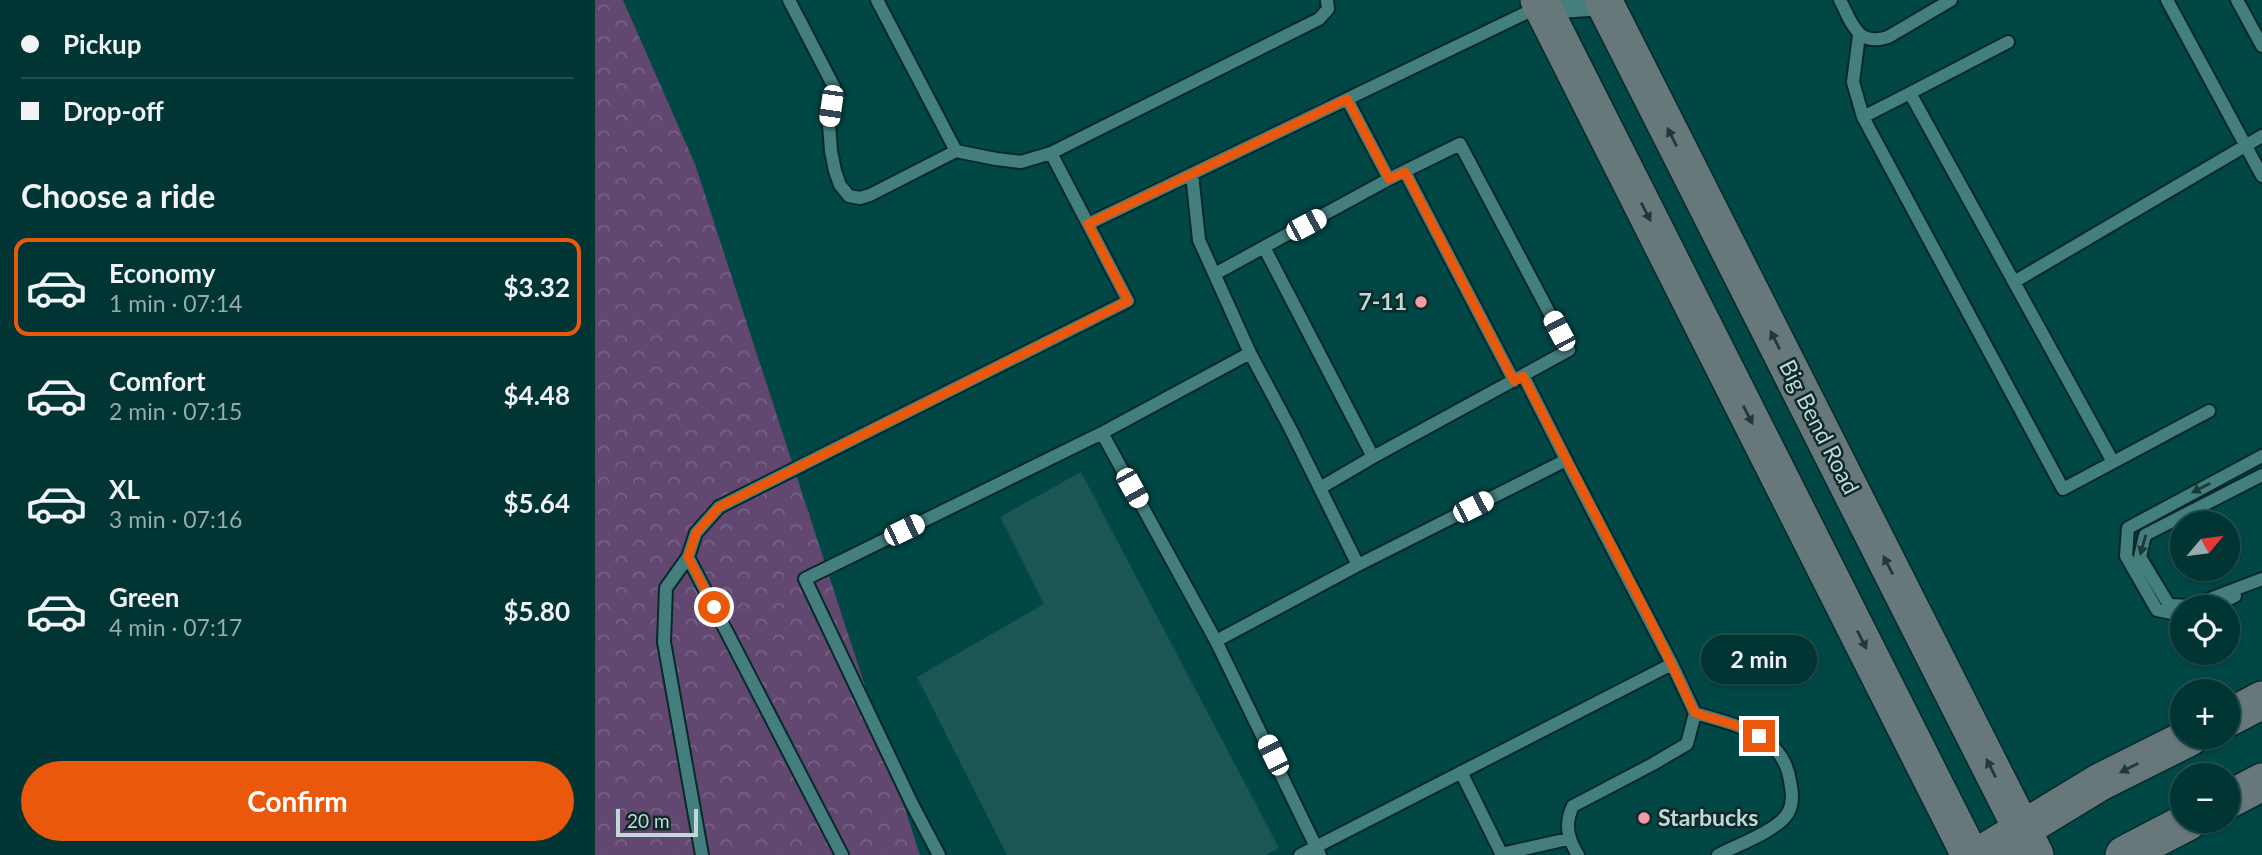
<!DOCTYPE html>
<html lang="en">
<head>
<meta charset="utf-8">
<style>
	:root { --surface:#003534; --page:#0a3d3c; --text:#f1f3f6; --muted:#95abac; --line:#22504f; --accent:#ea580c }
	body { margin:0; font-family:Lato,sans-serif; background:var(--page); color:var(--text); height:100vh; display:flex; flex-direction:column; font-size:26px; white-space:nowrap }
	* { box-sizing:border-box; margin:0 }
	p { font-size:23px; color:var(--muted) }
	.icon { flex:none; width:38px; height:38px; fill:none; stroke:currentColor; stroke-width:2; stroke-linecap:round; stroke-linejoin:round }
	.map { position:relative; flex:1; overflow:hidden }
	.details { display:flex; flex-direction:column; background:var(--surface); width:595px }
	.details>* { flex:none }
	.hud { display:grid; align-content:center; height:154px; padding:0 21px; background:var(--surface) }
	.needle { width:46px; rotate:61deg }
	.tools { position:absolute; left:1575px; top:511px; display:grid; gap:14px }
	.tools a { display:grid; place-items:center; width:70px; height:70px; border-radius:50%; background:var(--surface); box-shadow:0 2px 5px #0004,0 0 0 2px var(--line); font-size:35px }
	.scale { position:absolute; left:21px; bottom:18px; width:82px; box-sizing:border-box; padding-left:7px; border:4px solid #bddad9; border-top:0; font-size:19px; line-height:24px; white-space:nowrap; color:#bddad9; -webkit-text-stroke:5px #0f2828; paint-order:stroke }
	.end { position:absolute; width:32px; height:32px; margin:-16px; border:9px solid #ea580c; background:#fff; box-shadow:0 0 0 4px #fff }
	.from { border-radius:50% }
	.bubble { position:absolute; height:49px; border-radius:24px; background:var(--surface); box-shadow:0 2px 5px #0004,0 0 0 2px var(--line); font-size:23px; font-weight:700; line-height:49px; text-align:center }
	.car { position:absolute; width:21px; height:42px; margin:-21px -10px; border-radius:9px; box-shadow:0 0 5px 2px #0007; background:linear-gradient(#fff 24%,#345 0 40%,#fff 0 76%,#345 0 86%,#fff 0) }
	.hud b { display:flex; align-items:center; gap:24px; height:66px; font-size:26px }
	.hud b+b { border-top:2px solid var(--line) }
	.hud i { width:18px; height:18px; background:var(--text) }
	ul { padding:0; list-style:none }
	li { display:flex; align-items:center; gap:21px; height:98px; margin:0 14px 10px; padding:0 7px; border:4px solid transparent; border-radius:14px }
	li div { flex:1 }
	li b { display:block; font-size:26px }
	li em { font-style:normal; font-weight:700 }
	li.on { border-color:var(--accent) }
	li>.icon { width:63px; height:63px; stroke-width:1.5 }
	h2 { padding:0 21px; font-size:32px; line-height:84px }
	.action { display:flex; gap:14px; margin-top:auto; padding:14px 21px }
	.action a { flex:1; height:80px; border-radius:42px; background:var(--accent); color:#fff; font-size:28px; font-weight:700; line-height:80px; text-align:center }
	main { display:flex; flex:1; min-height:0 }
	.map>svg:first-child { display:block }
	.built { fill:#1b5554 }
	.forest { fill:url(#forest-crowns) }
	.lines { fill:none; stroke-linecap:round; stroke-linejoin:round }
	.lane-casing { stroke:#082929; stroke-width:16 }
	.street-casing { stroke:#082929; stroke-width:30 }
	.secondary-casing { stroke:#082929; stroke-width:40 }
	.lane { stroke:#447f7e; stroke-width:12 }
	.street { stroke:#447f7e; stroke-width:26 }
	.secondary { stroke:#66787a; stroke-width:37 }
	.oneway { fill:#203838 }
	.oneway2 { fill:#1a3939 }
	.route { stroke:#ea580c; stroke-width:9 }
	.poi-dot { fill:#f49aa3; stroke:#0f2828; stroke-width:2.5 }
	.labels { text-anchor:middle; stroke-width:5; stroke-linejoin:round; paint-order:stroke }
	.poi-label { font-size:23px; font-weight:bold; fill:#bddad9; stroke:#0f2828; text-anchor:end }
	.street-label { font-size:23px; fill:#bddad9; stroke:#0f2828 }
</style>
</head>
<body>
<main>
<section class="details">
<div class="hud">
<b><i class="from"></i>Pickup</b>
<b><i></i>Drop-off</b>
</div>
<h2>Choose a ride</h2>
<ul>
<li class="on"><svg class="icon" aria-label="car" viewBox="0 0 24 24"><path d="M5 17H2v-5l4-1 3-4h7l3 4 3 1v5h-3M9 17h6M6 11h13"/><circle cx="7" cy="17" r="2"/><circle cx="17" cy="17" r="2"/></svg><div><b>Economy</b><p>1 min · 07:14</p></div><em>$3.32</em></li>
<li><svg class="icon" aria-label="car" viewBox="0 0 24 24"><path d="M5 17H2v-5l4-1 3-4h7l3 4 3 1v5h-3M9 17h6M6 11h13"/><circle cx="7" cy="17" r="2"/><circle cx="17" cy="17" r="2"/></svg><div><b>Comfort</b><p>2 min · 07:15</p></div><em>$4.48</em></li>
<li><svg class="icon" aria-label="car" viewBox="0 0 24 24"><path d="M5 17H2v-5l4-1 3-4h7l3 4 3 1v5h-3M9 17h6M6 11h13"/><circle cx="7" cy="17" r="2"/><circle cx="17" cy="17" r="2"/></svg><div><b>XL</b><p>3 min · 07:16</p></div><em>$5.64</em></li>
<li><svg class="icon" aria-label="car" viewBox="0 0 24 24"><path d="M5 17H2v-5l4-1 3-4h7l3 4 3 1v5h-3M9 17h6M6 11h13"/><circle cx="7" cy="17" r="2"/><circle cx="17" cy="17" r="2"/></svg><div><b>Green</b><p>4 min · 07:17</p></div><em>$5.80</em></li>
</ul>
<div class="action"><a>Confirm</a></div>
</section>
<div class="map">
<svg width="1667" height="855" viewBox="0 0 1667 855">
	<defs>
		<pattern id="forest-crowns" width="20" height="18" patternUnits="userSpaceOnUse" patternTransform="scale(1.75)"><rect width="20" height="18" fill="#624771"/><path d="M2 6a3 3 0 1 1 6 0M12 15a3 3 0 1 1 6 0" fill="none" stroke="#776185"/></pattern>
	</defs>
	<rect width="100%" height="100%" fill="#004746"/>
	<!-- built -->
	<path class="built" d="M486,472L684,848L670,855H412L322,677L449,604L405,517Z"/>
	<!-- forest -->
	<path class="forest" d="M0,0H28L100,164L325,855H0Z"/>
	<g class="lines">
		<!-- lane casing -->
		<g class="lane-casing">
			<path id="lane" d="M194,0L239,87L234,124L236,151L240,171L245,185L254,196L265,198L275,195L361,151L401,159L426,162L456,153L533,301L124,507L101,533L93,557L247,855
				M282,0L361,151
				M1245,0C1257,23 1262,47 1293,37L1356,0
				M1572,0L1667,176
				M1642,0L1667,46
				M1264,35L1258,82L1268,117
				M1315,93L1413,42
				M752,99L794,179L865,144L974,350L778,457L669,247L794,179
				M456,153L724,19L733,9L732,0
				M810,172L919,381
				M597,174L604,240L655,353L695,428L763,565
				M493,224L943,7
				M620,274L669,247
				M1419,282L1518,462
				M655,353L507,433L621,641L725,855
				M928,375L971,460
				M1614,411L1468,489L1268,117L1315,93L1419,282L1667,136
				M1667,475L1550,535L1545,557L1574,605L1596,606L1667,579
				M725,488L778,457
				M93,557L71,588L69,642L107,855
				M1619,607L1640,596
				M1587,615L1562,610L1531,556L1533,528L1667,456
				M621,641L763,565L971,460L1077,664L705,855
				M1100,713C1139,725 1188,733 1195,781C1197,792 1199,802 1193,813C1182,831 1142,845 1123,855
				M866,772L907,855
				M906,854L973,839
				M344,855L317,804L210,579L507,433
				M983,855C973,839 969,824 978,806L1058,764L1092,744L1100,713L1077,664"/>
		</g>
		<!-- street casing -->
		<g class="street-casing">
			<path id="street" d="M947,6L1009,2L1014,0"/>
		</g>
		<!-- secondary casing -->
		<g class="secondary-casing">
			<path id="secondary" d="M944,0L1375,855
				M1008,0L1440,855
				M1633,718L1667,700
				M1633,800L1667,782
				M1385,855L1505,782L1595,737
				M1529,855L1594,821"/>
		</g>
		<!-- lane -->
		<use href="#lane" class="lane"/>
		<!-- street -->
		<use href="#street" class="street"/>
		<!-- secondary -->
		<use href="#secondary" class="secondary"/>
	</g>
	<!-- one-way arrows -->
	<defs><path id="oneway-solid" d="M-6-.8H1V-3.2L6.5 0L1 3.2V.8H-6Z" transform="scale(1.75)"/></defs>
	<g class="oneway">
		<use href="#oneway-solid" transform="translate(1077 137) rotate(-117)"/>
		<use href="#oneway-solid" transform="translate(1051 212) rotate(63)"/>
		<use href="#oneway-solid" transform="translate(1180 340) rotate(-117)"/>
		<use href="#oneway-solid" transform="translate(1153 415) rotate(63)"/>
		<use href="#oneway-solid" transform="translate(1293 565) rotate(-117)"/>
		<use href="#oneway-solid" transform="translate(1267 640) rotate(63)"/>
		<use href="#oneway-solid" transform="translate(1396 768) rotate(-117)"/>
		<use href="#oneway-solid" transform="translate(1534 768) rotate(153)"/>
	</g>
	<g class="oneway2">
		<use href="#oneway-solid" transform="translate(1606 488) rotate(153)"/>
		<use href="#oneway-solid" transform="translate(1548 545) rotate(106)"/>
	</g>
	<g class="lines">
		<!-- route -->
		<path class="route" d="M119,607L93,557L101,533L124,507L533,301L493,224L752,99L794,179L810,172L919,381L928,376L1055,620L1100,713L1150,728L1164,736"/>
	</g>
	<!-- markers -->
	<g class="poi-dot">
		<circle cx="826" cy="302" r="7"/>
		<circle cx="1049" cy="818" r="7"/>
	</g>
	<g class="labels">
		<!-- poi labels -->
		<g class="poi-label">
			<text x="812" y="310">7-11</text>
			<text x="1063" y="826" text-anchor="start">Starbucks</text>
		</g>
		<!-- street labels -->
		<g class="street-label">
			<text transform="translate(1224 427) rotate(63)" y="8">Big Bend Road</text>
		</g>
	</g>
</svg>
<div class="tools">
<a><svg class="needle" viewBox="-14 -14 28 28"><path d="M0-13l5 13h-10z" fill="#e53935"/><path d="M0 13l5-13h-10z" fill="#95abac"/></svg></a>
<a><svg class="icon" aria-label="locate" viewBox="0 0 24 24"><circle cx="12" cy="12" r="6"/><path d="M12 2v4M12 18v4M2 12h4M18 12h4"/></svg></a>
<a>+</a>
<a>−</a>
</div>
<div class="scale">20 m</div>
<i class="end from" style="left:119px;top:607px"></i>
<i class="end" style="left:1164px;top:736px"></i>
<div class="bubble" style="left:1106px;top:635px;width:116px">2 min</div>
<i class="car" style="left:236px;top:106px;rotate:188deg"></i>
<i class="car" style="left:711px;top:225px;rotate:62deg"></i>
<i class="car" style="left:964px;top:331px;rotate:332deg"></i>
<i class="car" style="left:537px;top:488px;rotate:151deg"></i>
<i class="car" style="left:878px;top:507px;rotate:63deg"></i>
<i class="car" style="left:309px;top:530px;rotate:64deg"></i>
<i class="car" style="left:678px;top:755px;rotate:334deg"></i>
</div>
</main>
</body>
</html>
